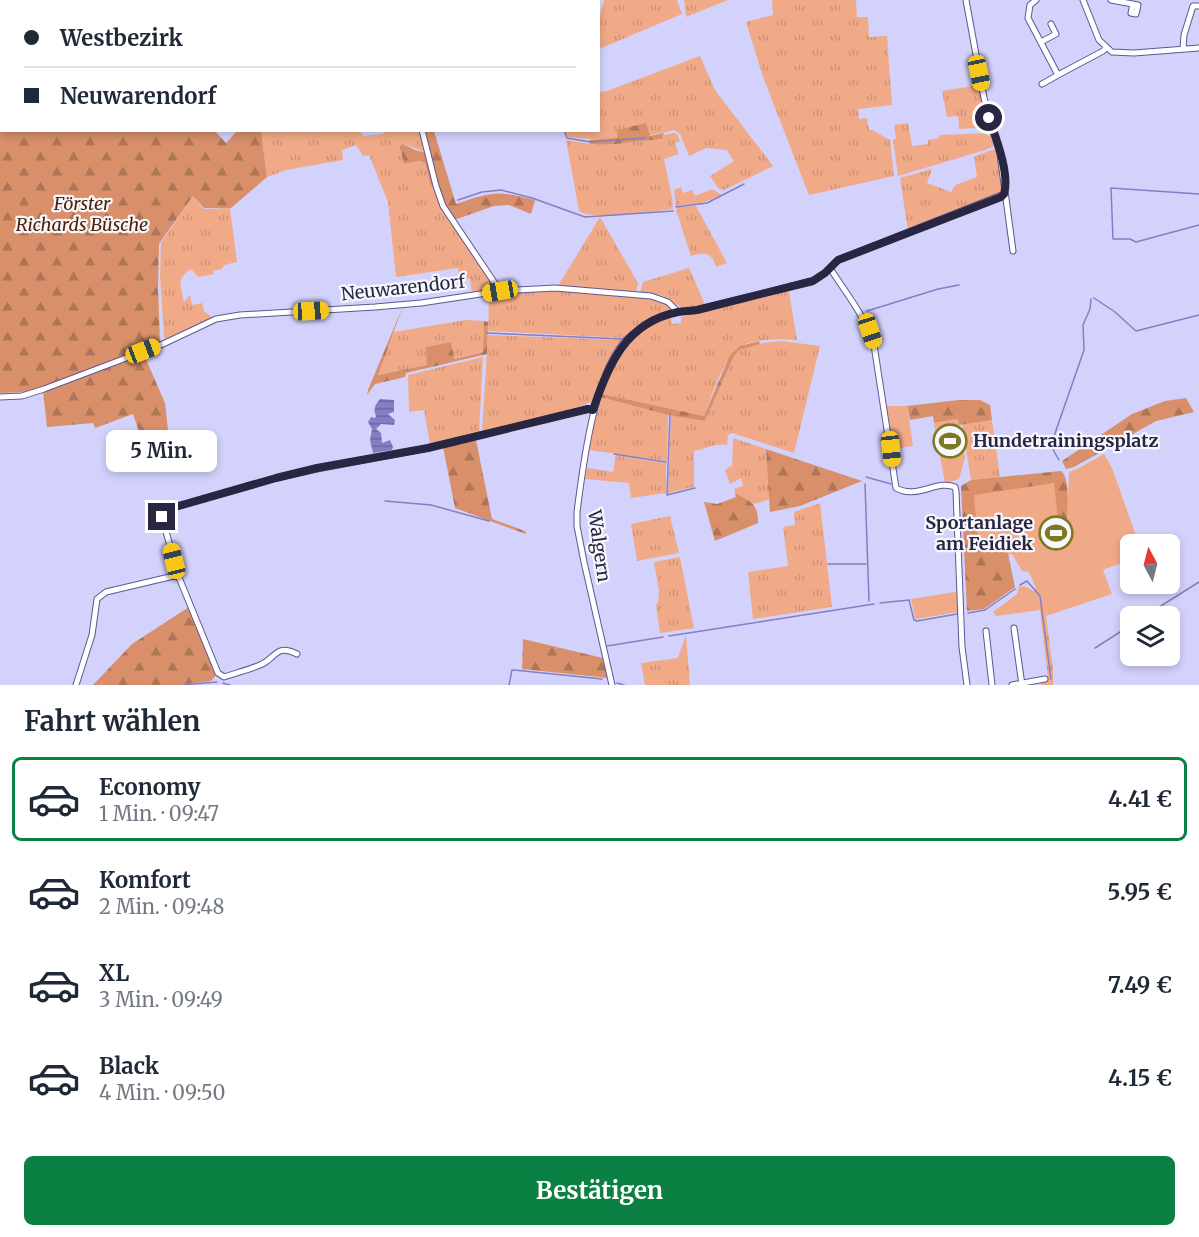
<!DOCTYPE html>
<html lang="de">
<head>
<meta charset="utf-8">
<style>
	:root { --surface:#fff; --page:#f2f2f3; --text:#1f2937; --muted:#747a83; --line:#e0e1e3; --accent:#0b8043 }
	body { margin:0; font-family:Merriweather,serif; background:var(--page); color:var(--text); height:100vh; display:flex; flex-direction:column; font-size:22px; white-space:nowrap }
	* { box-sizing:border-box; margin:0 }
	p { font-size:20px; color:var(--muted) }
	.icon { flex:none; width:33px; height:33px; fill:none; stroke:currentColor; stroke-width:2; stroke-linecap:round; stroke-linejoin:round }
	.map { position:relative; height:685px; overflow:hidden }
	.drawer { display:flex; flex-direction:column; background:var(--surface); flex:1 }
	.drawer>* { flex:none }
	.guide { position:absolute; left:0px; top:0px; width:600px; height:132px; box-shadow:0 3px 9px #0003; display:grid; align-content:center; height:132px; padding:0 24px; background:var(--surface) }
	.needle { width:39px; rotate:353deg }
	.tools { position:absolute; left:1120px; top:534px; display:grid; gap:12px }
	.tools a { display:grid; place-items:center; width:60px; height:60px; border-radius:9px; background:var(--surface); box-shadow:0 3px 9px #0003; font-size:30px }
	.end { position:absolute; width:27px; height:27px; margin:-14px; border:8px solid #292641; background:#fff; box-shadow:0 0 0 3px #fff }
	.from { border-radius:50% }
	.bubble { position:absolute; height:42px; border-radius:9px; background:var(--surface); box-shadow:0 3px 9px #0003; font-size:20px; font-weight:700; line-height:42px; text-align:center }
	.car { position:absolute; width:18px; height:36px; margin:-18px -9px; border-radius:8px; box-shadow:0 0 4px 2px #0007; background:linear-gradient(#f5c518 24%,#345 0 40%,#f5c518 0 76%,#345 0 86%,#f5c518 0) }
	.guide b { display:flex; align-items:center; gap:21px; height:57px; font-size:22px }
	.guide b+b { border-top:2px solid var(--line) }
	.guide i { width:15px; height:15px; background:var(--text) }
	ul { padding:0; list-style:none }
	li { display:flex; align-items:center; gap:18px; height:84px; margin:0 12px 9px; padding:0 12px; border:3px solid transparent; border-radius:9px }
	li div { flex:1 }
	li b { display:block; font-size:22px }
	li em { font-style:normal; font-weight:700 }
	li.current { border-color:var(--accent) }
	li>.icon { width:54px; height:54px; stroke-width:1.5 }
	h2 { padding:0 24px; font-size:27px; line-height:72px }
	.action { display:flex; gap:12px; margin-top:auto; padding:12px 24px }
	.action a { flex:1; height:69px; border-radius:9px; background:var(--accent); color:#fff; font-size:24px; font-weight:700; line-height:69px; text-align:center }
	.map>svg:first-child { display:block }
	.grass { fill:url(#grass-tufts) }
	.forest { fill:url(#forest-firs) }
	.garden { fill:#f1aa88 }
	.water { fill:url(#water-rules) }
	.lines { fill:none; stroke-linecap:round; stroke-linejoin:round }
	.stream { stroke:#847ec4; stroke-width:1.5 }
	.minor-casing { stroke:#5d5794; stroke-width:7 }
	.minor { stroke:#fff; stroke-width:5 }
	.route { stroke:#292641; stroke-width:8 }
	.labels { text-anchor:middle; stroke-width:4.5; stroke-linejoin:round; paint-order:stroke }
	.park-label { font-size:18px; font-style:italic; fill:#502105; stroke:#f7f7fe }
	.street-label { font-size:18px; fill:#292641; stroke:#f7f7fe }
	.poi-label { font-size:18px; font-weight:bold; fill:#292641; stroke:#f7f7fe; text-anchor:start }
</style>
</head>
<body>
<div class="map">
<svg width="1199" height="685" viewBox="0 0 1199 685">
	<defs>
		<pattern id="grass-tufts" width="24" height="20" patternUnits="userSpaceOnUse" patternTransform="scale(1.5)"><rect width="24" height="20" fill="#f1aa88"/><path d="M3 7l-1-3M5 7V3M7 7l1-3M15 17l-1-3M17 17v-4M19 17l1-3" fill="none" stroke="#cf9277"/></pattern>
		<pattern id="forest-firs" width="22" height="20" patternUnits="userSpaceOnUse" patternTransform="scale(1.5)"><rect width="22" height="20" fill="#d88f6a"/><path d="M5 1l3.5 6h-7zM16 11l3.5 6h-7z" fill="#af7559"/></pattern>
		<pattern id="water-rules" width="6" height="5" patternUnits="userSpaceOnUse" patternTransform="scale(1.5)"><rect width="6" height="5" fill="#847ec4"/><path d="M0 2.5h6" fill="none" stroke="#6c67a1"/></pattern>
	</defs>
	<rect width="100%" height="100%" fill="#d3d2fc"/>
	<!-- grass -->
	<path class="grass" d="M604,0H677L682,14L599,49V19Z
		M684,0H728L686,17Z
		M772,0H856L857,17H868L869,37L887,36L892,105L858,109L859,119L867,118L869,130H872L890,140L894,176L809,195L763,77L746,22L773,15Z
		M700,56L715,90L773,166L724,190L719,189L710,176L734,161L727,150L706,148L689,156L680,134L674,130C640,139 604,142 569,137L566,134V131L598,130L599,92L607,91Z
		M979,85L989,127L959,129L958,116L947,117L942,91Z
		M908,123L912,146L928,144V140L939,138V135L987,133V136L991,135L994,146L985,150L898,176L893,139H896L894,125Z
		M261,131H353L361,132L363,136L383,134L384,131H419L424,152L404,144L399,146L404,164L420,161L425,163C439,213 466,245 496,287L494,290L472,294L470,279L460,280L458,268L396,277L388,202L369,155L363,156L356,145L342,150L343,160L286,170L267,177Z
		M674,133L677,134L680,141L675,143L679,154L664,159L672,197L673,209C653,211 593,221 579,211L566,140L590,144H616L662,139L664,135Z
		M994,149L998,153L1004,188L1001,194L908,231L900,178L932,169L927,183L951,192L955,185L977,177L974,157Z
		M681,187L683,193L692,190L695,196L712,189L722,195L701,203L676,206L674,190Z
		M193,196L204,209L230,208L237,262L224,265L222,269L213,271L214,274L198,277L191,269C175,280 181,285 184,302L190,295L192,305L202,303L204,311L213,318L166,340L164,337L160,277L161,243Z
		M696,206L727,263L716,267C712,252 705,252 691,256L676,210L678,207Z
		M600,217L638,283L636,292L558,286Z
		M689,268L704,302L703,306L684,309L661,295L640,293L643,282Z
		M555,291C583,293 649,292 670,306L671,312L625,338L488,331L489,295Z
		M789,291L797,340C779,339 758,338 741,346C725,353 711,399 704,416L602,394C618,358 629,329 671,317L672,324L681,323V317Z
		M466,320L484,321L483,352L453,359L451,342L426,347L428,365L377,375L394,332Z
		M488,335L623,340L614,353L591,402L585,405L482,433Z
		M782,341L820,346L794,453L732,433L728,435L727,445C716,443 706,449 694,451V487L668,493L671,415L705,421L734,356C746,343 765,343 782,341Z
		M483,357L479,433L430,444L424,410L409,412L408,375Z
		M600,397L668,415L667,461L589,450L596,408Z
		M992,420L1000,477L971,480L962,424Z
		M733,438L766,449L770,499L754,504L735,493L734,489L743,486L741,478L730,484L725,470L731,466L732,468Z
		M616,455L666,463V493L631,498L629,483L585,479L587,468L613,472Z
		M820,503L832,607L753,619L748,572L788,566L783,527L795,525L794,512Z
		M670,516L679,553L637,561L631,524Z
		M680,557L694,628L660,633L656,605L658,603L659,591L654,562Z
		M1040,593L1047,613L1046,616L1053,669V685H1041V683L1047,681L1048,677L1038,595Z
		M686,635L690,685H645L641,663L678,658Z"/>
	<!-- forest -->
	<path class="forest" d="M0,0H100L2,2V130L215,131L226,143L237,131H261L267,177L231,208H204L193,196L159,244L158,288L160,343L142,350L165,403L169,439L143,444L133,414L95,428L93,423L47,427L43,391L0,393Z
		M646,123L650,136L664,133L662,139L616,144H590L589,140L618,138L617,130Z
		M424,131H434L456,204C492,192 497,190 535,200L531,214L509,205L494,206L454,220L446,206L439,189L431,186L425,163L420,161L404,164L399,146L403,144L415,150L426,153Z
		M403,306L378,375L427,365L426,347L451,342L454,359L483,352L484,321L488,322L487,354L406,373L405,377L375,384L367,395L368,390Z
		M759,341L760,344L740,350L734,356L705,421L668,415L600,397L602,394L704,416L730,355L740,346Z
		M1186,398L1194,412L1156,421L1074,467L1066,469L1062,461L1132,414L1165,401Z
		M959,400H980L990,405L992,420L959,425L958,419L934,423L933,416L910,420L907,406Z
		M476,440L492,519L525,531L526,534L455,508L443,447Z
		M766,449L862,481L800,506L770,512Z
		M1061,471C1071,478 1067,514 1067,527L978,539L996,537L1007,549L1015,587L984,609L967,611L961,486L971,480Z
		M735,493C751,502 758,503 758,523L715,541L704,502L717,504L736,497Z
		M189,607L217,674L211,681L180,685H93L132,644Z
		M523,639L603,658L608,678L522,669Z"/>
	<!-- garden -->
	<path class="garden" d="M887,406H907L913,446L893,449Z
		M958,419L965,458L959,479L945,483L934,423Z
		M1104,454L1112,468L1139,544H1131V559L1103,570L1112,594L1046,616L1047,613L1040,594L1038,595L1040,610L996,616L993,612L1017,594L1019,587L1024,586L1034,591L1036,588L1029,572L1022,571L1012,554L1008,555L1007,549L996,537L978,540L974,495L1054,483L1059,528L1067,527L1069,472L1079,468Z
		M955,592L958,594V612L916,619L915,618L911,599Z"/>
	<!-- water -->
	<path class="water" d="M380,399L394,400V412L388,414L395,420L394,425L381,424L376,429L381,433L382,443L390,440L393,447L392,450L373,453L370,440L372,429L368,422L371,417L375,418L376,416C373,409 375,405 380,399Z"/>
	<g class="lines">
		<!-- stream -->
		<path class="stream" d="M527,2L528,0
			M564,130L567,138L590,142L645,138
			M1199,194L1111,188L1113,239H1130L1136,242L1199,225
			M458,200L482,192L501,190L532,198L585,217L673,211
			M676,207L707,203L744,184
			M1094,298L1115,312L1136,331L1199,315
			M867,311L938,289L959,285
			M487,333L623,339
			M670,414L667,495L695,488
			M614,454L666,462
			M1059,460L1051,446L1052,442L1084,350L1083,325L1090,309L1091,299
			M866,477L891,484
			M865,484L869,601
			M385,501L431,505L489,521
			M828,564H866
			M1020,585L1027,581L1040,596L1051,679
			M880,603L909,600L914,620L917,621L957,614
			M968,613L985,610L1015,589
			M1145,616L1199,582
			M669,636L874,604
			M607,646L663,637
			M1095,648L1131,625
			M223,683L230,685
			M617,683L624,685
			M183,685L217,682
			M509,685L512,670H514L602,679"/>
		<!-- minor casing -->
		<g class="minor-casing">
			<path id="minor" d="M394,0V2
				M966,0L984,98L1000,154L1013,251
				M1036,0L1030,5L1028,18L1058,75L1103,51L1106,48
				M1083,0L1099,40L1112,52L1134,53L1199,48
				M1111,0L1138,5L1136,14L1131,13L1133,4
				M1041,42L1056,34L1051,24
				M1183,49L1184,35L1193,6H1199
				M1042,84L1058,75
				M422,130L436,186L443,206L500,291
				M830,268C847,295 864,314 874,345L896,488C917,500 937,479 955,487L956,491L962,647L967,685
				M0,397L22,396L44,389L163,344L216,319L240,315L375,307L421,303L500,291L555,288L651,296L668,302L678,312
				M1014,628L1022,685
				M986,631L992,685
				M297,654C275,643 276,659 260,665C248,670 236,673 224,677L218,673L178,575L162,517L168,509L276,478L317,469L428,448L588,409L593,410
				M76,685L92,635L97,599L106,592L178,575
				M612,685L584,562L577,526V512C583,466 594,369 629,337C642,326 661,315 678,312C684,311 690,311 697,310L812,281L825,273L838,260L1004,194
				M1012,685L1045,679"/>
		</g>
		<!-- minor -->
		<use href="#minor" class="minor"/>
	</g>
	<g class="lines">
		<!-- route -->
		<path class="route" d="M162,517L168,509L276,478L317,468L428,448L588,409L593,410C608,365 626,322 678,312C684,311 690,311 697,310L813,281L825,273L838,260L1001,197L1004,194C1010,174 996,138 989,118"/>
	</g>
	<!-- icons -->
	<defs>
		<g id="stadium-ring" transform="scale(1.725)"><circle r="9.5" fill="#f7f7fe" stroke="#7d7920" stroke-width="1.5"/><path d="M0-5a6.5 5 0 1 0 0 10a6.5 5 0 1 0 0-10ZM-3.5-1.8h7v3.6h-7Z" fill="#7d7920"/></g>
	</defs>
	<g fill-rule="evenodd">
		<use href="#stadium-ring" x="950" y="441"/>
		<use href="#stadium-ring" x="1056" y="533"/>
	</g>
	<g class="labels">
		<!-- park labels -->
		<g class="park-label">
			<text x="82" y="210">Förster<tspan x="82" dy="21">Richards Büsche</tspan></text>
		</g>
		<!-- street labels -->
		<g class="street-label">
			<text transform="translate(403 288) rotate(-6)" y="6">Neuwarendorf</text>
			<text transform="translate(599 546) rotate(82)" y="6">Walgern</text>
		</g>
		<!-- poi labels -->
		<g class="poi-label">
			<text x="973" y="447">Hundetrainingsplatz</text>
			<text x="1033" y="529" text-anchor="end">Sportanlage<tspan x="1033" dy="21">am Feidiek</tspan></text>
		</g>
	</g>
</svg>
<div class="tools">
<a><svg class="needle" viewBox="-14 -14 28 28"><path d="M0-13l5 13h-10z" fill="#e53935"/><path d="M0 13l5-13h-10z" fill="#747a83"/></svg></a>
<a><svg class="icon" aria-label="layers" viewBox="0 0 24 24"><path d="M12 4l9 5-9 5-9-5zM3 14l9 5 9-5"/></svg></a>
</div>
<i class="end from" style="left:989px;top:118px"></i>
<i class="end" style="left:162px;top:517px"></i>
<div class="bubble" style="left:106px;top:430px;width:111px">5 Min.</div>
<i class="car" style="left:979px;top:73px;rotate:168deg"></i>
<i class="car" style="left:500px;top:291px;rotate:260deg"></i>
<i class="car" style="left:311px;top:311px;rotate:87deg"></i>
<i class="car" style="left:870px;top:331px;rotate:162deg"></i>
<i class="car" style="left:143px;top:351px;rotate:69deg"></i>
<i class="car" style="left:891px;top:449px;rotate:174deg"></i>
<i class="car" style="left:174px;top:561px;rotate:346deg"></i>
<div class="guide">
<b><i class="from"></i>Westbezirk</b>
<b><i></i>Neuwarendorf</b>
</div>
</div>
<section class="drawer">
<h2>Fahrt wählen</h2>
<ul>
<li class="current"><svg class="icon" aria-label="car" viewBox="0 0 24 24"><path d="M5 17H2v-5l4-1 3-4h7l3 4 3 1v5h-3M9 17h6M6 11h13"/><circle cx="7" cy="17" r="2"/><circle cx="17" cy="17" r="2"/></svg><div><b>Economy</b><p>1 Min. · 09:47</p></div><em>4.41 €</em></li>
<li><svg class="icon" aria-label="car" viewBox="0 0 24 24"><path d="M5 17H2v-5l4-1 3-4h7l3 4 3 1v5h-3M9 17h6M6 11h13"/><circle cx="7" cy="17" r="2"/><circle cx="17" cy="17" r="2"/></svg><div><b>Komfort</b><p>2 Min. · 09:48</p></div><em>5.95 €</em></li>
<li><svg class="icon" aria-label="car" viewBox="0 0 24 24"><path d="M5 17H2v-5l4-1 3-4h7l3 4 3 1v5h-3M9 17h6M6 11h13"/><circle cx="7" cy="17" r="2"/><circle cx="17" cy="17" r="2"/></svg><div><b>XL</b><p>3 Min. · 09:49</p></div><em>7.49 €</em></li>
<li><svg class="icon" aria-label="car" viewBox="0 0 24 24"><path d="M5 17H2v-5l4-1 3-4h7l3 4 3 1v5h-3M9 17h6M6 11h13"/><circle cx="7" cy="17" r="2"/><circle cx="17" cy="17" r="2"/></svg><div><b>Black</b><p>4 Min. · 09:50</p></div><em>4.15 €</em></li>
</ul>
<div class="action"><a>Bestätigen</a></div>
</section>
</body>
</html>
